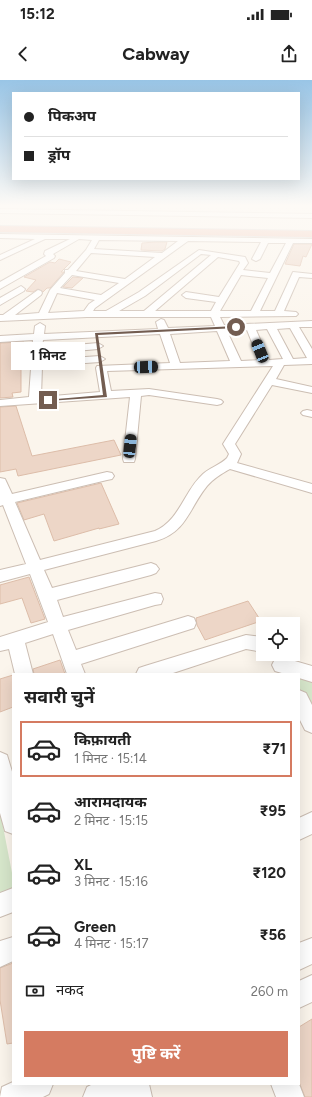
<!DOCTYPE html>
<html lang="hi">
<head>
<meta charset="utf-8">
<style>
	:root { --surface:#fff; --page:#f6f6f6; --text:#222; --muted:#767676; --line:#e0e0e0; --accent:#d57b61 }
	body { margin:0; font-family:Figtree,"Noto Sans Devanagari",sans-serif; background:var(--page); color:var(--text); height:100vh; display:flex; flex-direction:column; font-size:15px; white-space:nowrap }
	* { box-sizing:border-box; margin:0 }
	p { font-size:13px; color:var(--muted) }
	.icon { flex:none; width:22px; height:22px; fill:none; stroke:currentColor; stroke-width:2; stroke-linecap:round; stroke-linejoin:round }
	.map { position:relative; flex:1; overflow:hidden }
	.drawer { position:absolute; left:12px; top:593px; width:288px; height:412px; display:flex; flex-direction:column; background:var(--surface); border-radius:0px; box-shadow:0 4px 16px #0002 }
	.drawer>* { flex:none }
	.top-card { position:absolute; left:12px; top:12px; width:288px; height:88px; border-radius:0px; box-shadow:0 4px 16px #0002; display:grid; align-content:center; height:88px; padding:0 12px; background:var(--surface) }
	.tools { position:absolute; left:256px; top:537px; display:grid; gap:8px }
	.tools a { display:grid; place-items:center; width:44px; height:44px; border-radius:0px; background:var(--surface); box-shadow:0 4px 16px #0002; font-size:20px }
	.end { position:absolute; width:18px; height:18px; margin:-9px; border:5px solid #735d51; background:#fff; box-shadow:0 0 0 2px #fff }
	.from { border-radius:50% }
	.bubble { position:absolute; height:28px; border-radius:0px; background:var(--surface); box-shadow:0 4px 16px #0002; font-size:13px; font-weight:700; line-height:28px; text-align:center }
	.car { position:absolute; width:12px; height:24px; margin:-12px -6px; border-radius:5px; box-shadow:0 0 3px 1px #0007; background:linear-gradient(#222 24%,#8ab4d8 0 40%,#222 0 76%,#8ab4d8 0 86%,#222 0) }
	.top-card b { display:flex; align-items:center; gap:14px; height:38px; font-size:15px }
	.top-card b+b { border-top:1px solid var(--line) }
	.top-card i { width:10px; height:10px; background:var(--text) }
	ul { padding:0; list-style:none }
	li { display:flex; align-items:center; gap:12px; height:56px; margin:0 8px 6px; padding:0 4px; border:2px solid transparent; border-radius:0px }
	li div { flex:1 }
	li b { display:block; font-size:15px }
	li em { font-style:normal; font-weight:700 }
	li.current { border-color:var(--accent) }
	li>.icon { width:36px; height:36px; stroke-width:1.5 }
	h2 { padding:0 12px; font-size:18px; line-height:48px }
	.pay { display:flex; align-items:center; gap:10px; height:44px; padding:0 12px; font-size:15px }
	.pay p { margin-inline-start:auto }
	.cta { display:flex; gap:8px; margin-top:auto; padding:8px 12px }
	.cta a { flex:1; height:46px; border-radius:0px; background:var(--accent); color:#fff; font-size:16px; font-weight:700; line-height:46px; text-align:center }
	.status { display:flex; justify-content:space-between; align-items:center; height:28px; padding:0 20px; background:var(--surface); direction:ltr }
	.status svg { height:11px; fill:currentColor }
	header { display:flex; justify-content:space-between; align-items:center; height:52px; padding:0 12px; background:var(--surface); font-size:18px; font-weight:700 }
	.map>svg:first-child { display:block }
	.green { fill:#d7e7cb }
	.building { fill:#edd6c7; stroke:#ddbda9 }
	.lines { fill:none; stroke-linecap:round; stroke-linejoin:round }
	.minor-casing { stroke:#ccbeb3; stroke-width:2 }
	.highway-casing { stroke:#d8d2ce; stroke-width:2 }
	.minor { fill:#fff; fill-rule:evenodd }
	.highway { fill:#edbcab; fill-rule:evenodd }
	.route { fill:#735d51 }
</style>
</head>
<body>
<div class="status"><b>15:12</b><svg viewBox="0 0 49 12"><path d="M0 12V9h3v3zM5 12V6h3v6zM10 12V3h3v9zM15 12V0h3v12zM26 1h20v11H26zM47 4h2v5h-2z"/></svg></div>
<header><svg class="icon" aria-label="back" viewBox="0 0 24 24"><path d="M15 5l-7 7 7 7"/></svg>Cabway<svg class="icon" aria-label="share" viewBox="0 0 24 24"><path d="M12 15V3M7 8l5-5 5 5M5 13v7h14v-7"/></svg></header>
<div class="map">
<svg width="312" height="1017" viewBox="0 0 312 1017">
	<rect width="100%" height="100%" fill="#fbf5ec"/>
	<!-- green -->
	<path class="green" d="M289,590L312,597V635L299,610V594Z
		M0,731L13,798V809L0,815Z"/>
	<!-- building -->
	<path class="building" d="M156,162H167L165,169L162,171L141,170L142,163Z
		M294,164H312L306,177L303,176L300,186L285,184Z
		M59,179L71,182L61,192H64L50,208H47L43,212L38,209L33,212L26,211L36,200L24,197L50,182L55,183Z
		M73,197L83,198L72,208L63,207Z
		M24,262L25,289H21V312L12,313L13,317L0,318V263Z
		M16,326L32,376L114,360L121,375L18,396L16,389L0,392V327Z
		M101,403L119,444L99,449V448L54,461L44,434L24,440L17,423Z
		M29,497L45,539L31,543L22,518L0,524V505Z
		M248,521L261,541L205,560L197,545L196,538Z
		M60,580L65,594H34L33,589Z
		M13,595V627L0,632V599Z
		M13,883V963L7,964L0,920V888Z
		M312,939V1017H305L299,1002V947Z"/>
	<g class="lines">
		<!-- minor casing -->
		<g class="minor-casing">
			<path id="minor" d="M0,129L312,134V138L0,133Z
				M0,154L312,159V163H293L260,231H275L293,192L312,194V198L299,197L284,231L296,232L298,234L296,236L220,237L224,245L312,241V247H299L312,269V284L284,285L276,299L312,307V313L272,305L235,364L241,374L237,383L312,404V413L230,389C221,394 214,398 207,406C189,428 187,452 156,461L44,490L52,508L151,483L156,485L159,489L156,493L151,495L57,520L63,537L155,513L161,514L163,519L161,524L155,525L68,550L76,570L188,536L194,538L196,543L194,548L81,584L85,594H67L53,554L25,563L33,594H15L9,569L0,571V557L48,542L30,494L0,502V490L26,484L3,425L0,426V398L5,399L12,414L107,392L112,393L114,396L112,399L107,400L15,422L40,480L155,451C180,440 184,411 203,394C211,387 220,385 227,378L229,374L223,364L273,286L107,291L111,311L149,309L217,319L221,320L223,322L221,324L217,325L149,315L141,316L135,379L134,382H124L123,379L130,317L0,326V320L29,317L33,260L0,262V256L34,254L35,246L40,243L45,246L44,254L158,249L156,242L161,239L164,240L168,248L215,246L211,237H87L0,241V235H3L38,210L41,211L42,213L41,215L15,235L39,233L50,210L65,193V190H68L86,170L92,160L79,159L53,174L55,176L54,178L0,209V202L46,176L44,174L45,171L70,159H45L0,180V175L35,159L0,158ZM99,160L178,161L162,173L94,169ZM188,161L261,162L252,179L256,181L260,179L268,163H286L270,193L243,190L248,183L245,177L199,170L139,212L106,231H93L95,228ZM91,173L155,177L125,199L76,191ZM201,174L211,175L144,231H119L145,216ZM218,177L239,181L240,183L219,217L186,212L182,215L186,218L216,222L211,231H155ZM72,195L119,203L101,215L60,208ZM241,195L268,198L251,231H220ZM57,213L95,220L89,224L84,231L48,233ZM290,248L307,278L293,279L277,249ZM267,249L283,279L269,280L256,250ZM247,250L259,280L241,281L227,251ZM217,251L230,281L180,283L170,254ZM160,254L170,283L97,286L96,288L100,312L41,317L42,286L100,282L105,279L100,276L42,280V274L98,269L103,266L98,263L42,268L43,260Z
				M21,206L25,209L24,211L0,225V218Z
				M307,330L312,331V337L303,335L301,333L303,331Z
				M246,555L263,557V572L246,569L170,594H136L139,588L145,586Z
				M281,577L312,586V602L299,598V594H285L275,591L272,585L275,579Z
				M299,610L306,613L312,625V653L305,650L299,638Z
				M0,672L7,675L13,695V754L5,751L0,733Z
				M312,732V754L299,760V738Z
				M13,808V832L0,837V813Z
				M13,857V881L0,887V861Z
				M312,858V884L299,890V863Z
				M312,895V922L299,928V901Z
				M13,1002V1004H53L49,1014L43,1017H0L2,1007Z
				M93,1004H149L152,1017H83L87,1007Z
				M271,1004H299L304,1017H276Z"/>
		</g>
		<!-- highway casing -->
		<g class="highway-casing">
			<path id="highway" d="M0,146L312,151V157L0,152Z"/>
		</g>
		<!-- minor -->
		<use href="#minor" class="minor"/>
		<!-- highway -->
		<use href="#highway" class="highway"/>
	</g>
	<!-- sky -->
	<linearGradient id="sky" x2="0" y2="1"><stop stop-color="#99c5e6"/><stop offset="0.47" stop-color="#fdfaf6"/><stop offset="1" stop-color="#fdfaf6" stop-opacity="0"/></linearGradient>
	<rect width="312" height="267" fill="url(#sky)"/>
	<!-- route -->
	<path class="route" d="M236,246L237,248L98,255L107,317L48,321L45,320L103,315L95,253Z"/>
</svg>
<div class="tools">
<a><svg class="icon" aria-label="locate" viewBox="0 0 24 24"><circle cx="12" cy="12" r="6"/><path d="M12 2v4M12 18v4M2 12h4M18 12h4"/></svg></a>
</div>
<i class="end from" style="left:236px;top:247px"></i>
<i class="end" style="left:48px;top:320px"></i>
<div class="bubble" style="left:11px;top:262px;width:74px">1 मिनट</div>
<i class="car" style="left:260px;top:271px;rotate:338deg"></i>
<i class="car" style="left:146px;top:287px;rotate:88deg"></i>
<i class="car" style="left:130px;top:366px;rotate:6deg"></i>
<div class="top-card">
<b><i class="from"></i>पिकअप</b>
<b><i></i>ड्रॉप</b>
</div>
<section class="drawer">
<h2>सवारी चुनें</h2>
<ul>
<li class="current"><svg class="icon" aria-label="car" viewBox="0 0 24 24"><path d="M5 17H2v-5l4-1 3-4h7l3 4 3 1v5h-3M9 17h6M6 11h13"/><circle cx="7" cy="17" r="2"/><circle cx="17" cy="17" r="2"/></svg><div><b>किफ़ायती</b><p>1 मिनट · 15:14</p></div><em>₹71</em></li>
<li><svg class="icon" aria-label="car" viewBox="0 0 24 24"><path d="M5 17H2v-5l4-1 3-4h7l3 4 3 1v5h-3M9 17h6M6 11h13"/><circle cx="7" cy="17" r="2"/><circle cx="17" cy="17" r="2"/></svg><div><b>आरामदायक</b><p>2 मिनट · 15:15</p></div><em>₹95</em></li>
<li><svg class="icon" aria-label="car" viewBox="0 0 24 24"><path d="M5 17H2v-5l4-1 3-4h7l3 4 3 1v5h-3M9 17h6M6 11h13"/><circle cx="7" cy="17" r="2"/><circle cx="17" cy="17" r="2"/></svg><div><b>XL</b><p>3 मिनट · 15:16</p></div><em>₹120</em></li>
<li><svg class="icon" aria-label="car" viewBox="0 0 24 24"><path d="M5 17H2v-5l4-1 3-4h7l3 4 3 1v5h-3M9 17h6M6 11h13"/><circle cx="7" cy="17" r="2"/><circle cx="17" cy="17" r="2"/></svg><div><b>Green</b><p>4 मिनट · 15:17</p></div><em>₹56</em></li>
</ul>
<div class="pay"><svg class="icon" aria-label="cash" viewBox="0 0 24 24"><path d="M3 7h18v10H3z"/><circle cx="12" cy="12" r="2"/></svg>नकद<p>260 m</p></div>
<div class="cta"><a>पुष्टि करें</a></div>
</section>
</div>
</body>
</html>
